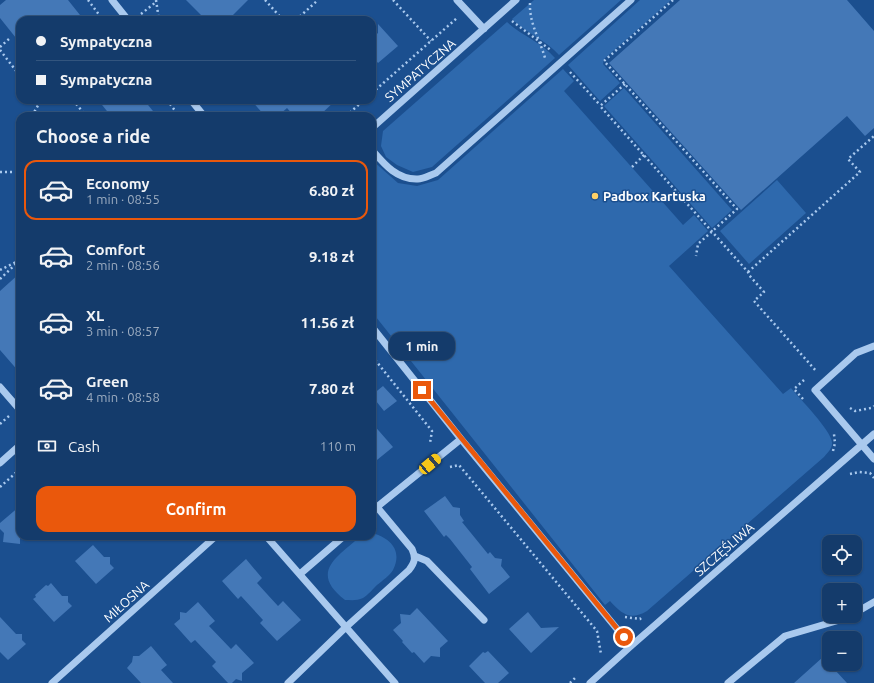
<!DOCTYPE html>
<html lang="en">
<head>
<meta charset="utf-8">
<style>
	:root { --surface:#143b6b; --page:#1d4271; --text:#f1f3f6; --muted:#9dadc1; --line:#33557e; --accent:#ea580c }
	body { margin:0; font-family:Ubuntu,sans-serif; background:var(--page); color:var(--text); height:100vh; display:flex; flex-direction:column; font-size:15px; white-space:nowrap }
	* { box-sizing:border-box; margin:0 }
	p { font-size:13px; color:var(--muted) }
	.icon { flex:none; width:22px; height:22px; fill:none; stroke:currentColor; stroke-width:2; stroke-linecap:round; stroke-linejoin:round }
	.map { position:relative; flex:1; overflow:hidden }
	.details { position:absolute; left:16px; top:112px; width:360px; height:428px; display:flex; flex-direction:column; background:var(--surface); border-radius:12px; box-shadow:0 1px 3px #0004,0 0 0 1px var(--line) }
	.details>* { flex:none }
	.guide { position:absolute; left:16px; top:16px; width:360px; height:88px; border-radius:12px; box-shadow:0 1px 3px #0004,0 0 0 1px var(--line); display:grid; align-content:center; height:88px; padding:0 20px; background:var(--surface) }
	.controls { position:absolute; left:822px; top:535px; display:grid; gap:8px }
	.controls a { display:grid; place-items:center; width:40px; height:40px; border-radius:8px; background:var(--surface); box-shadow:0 1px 3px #0004,0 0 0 1px var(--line); font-size:20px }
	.end { position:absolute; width:18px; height:18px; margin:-9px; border:5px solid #ea580c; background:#fff; box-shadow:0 0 0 2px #fff }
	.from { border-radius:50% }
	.bubble { position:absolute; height:28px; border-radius:12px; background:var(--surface); box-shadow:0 1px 3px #0004,0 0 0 1px var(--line); font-size:13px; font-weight:600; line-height:28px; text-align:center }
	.car { position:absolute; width:12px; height:24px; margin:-12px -6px; border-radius:5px; box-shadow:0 0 3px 1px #0007; background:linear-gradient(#f5c518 24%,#345 0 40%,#f5c518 0 76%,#345 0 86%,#f5c518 0) }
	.guide b { display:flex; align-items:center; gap:14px; height:38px; font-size:15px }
	.guide b+b { border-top:1px solid var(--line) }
	.guide i { width:10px; height:10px; background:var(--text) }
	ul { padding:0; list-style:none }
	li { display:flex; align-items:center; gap:12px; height:60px; margin:0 8px 6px; padding:0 12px; border:2px solid transparent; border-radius:12px }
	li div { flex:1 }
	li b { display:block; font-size:15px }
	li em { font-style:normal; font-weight:600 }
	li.active { border-color:var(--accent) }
	li>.icon { width:36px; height:36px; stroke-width:1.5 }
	h2 { padding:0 20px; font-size:18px; line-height:48px }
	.pay { display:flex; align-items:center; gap:10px; height:44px; padding:0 20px; font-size:15px }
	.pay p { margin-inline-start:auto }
	.button { display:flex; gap:8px; margin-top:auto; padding:8px 20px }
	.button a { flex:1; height:46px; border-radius:12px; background:var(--accent); color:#fff; font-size:16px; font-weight:600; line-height:46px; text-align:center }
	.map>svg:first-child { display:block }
	.green { fill:#2e69ad }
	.building { fill:#4478b7 }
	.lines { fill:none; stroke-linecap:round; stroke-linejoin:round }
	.path { stroke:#a9c9ee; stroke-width:2.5; stroke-dasharray:2 3; stroke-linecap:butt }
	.minor { stroke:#a9c9ee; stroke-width:7 }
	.route { stroke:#ea580c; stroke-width:5 }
	.poi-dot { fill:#ffd166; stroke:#1b4f8f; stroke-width:1.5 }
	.labels { text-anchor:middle; stroke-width:3; stroke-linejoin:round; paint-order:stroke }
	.street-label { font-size:13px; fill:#fff; stroke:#1b4f8f }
	.poi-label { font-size:13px; font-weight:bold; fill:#fff; stroke:#1b4f8f; text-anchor:start }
</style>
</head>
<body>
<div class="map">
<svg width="874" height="683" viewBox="0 0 874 683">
	<rect width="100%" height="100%" fill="#1b4f8f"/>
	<!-- green -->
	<path class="green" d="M534,0H621L559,55C546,40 526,33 512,19Z
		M640,0H671L604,59L603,64L620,83L600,101L568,65Z
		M507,22C522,36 542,42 555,58L432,167L413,172L397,165L386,157L381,146L383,131Z
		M563,69L574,81L564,91L683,225L694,215L708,231L669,266L783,394L791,388C799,398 834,433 832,444C832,449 827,453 824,457L647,611C630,621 622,614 610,601L605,605L372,312V160L398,183L417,186L438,180Z
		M624,88L732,210L712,228L604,106Z
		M777,180L806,213L749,264L720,231Z
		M372,533C390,538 403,550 393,570C390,575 382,581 377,585C373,589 368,595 363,598C357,601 351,600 345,600C309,572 337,557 361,536H372Z"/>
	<!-- building -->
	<path class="building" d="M6,0H68L84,20H20V43L0,18V5Z
		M186,0H248L228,20H206Z
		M680,0H847L874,31V128L865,136L847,116L741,210L609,63Z
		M378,24L398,46L378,63V62L372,67V27L378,34Z
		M98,100H144L157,116H111Z
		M251,100H336L319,116H294L287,108L278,116H265Z
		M20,273V373L0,350V291Z
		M383,386L397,401L384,411L372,396V395Z
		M372,423L393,447L372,464Z
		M445,496L453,507L460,508V515L464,521L462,522L488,554L490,552L495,558L502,559L501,566L510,577L489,594L470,569L472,567L450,539L446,535L444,537L424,511Z
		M20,506V544L3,542L4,533L0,529V523Z
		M93,545L104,557H110V564L114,568L96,584L75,561Z
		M246,559L262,578L257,583L267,594L278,606L283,601L301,620L277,641L260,623L263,620L241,596L238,599L222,581Z
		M51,583L62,596H68V602L72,606L54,622L33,599L36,597L35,595L46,585L48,586Z
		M198,602L215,621L209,626L231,649L236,644L254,663L242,673V681L236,679L232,683H228L212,666L216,662L195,640L191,643L174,624L180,619V612L186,613Z
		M417,608L448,641L440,648V657L431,656L424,663L414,652L412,653L402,642L403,641L393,630L401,623L400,614L410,615Z
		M528,612L541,628L559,627L531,653L509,629Z
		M0,617L16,634H22V640L26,644L8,660L0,652Z
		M151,646L167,665L161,670L173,683H141L127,668L132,662L133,656H139Z
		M488,651L509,673L498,683H485L469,666L483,652L485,653Z
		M823,657L847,683H794Z"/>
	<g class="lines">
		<!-- path -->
		<path class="path" d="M88,0L103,20
			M156,0L159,20
			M265,0L283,20
			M393,0L431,41
			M673,0L604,61L737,209L698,244L696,256
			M530,3C529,23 540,40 545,58
			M141,14L156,2
			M296,20L318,0
			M512,21L552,51
			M0,47L10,38
			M0,50L20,76
			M570,72L600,105
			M625,84L600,106L748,272L749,275L764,292L754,301L817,372
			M372,93L457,18
			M73,100L86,116
			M167,100L179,116
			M32,116L41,100
			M346,116L364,100
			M20,155L19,161L20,193
			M632,167L644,155
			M0,172H20
			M0,270L16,262
			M748,272L860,172L848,159L874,136
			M0,279L20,260
			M372,356L432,431L430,443
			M803,399L794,389L804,380
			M850,408L855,411L871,408L874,406
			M0,424L9,416
			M833,451L835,443L834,434
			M450,467L459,465L597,631L601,654L600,655
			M850,474L859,472L870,473L874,478
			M0,487L20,469
			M625,617L640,619L641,618
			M570,683L577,676"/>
		<!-- minor -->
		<path class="minor" d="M112,0L128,20
			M457,0L484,29
			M191,100L204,116
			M372,128L516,0
			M372,150C384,164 397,180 418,179C423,179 430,175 436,173L631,0
			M372,327L461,439L631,646
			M874,346L856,353L815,390L874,459
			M0,387L20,410
			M0,463L20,445
			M372,511L461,439
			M266,536L395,683
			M415,556L427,561L484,620
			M300,574L344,536
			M855,613L874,602
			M52,683L216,536
			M288,683L345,628L409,570C415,562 416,558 412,549L377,507
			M590,683L631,646L874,434
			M728,683L785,636L843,619L848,616"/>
	</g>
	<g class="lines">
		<!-- route -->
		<path class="route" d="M422,390L624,637"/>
	</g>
	<!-- markers -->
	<circle class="poi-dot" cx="595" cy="196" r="4"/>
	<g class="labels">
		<!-- street labels -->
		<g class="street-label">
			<text transform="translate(420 70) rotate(-41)" y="5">SYMPATYCZNA</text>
			<text transform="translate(724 549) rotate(-41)" y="5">SZCZĘŚLIWA</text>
			<text transform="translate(126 601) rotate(-42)" y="5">MIŁOSNA</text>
		</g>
		<!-- poi labels -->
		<g class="poi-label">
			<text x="603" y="201">Padbox Kartuska</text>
		</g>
	</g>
</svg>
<div class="controls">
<a><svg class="icon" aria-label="locate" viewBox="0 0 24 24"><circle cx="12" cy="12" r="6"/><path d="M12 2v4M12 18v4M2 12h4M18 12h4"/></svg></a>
<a>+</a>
<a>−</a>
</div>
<i class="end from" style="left:624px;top:637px"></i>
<i class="end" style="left:422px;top:390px"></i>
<div class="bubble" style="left:389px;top:332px;width:66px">1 min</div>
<i class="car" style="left:430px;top:464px;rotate:50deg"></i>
<div class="guide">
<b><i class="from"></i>Sympatyczna</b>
<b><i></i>Sympatyczna</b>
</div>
<section class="details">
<h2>Choose a ride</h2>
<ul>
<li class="active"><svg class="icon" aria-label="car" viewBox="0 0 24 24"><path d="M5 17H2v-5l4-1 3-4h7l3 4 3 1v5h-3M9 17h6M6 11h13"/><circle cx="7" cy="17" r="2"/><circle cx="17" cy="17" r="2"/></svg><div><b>Economy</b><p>1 min · 08:55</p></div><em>6.80 zł</em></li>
<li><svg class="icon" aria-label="car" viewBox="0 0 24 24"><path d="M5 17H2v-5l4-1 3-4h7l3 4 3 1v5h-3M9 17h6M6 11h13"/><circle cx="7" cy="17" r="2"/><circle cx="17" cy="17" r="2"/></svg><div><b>Comfort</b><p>2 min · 08:56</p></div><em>9.18 zł</em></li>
<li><svg class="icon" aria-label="car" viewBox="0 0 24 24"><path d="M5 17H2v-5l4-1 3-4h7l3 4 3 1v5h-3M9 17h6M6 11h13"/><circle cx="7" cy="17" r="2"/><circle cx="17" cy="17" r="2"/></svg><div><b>XL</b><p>3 min · 08:57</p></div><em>11.56 zł</em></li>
<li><svg class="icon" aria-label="car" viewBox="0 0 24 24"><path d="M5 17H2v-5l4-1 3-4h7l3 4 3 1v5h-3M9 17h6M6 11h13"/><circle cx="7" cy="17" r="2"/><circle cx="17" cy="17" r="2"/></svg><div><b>Green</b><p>4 min · 08:58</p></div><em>7.80 zł</em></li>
</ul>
<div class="pay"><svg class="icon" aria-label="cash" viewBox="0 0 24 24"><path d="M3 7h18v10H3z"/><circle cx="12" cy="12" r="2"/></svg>Cash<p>110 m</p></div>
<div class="button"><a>Confirm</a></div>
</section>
</div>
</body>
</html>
